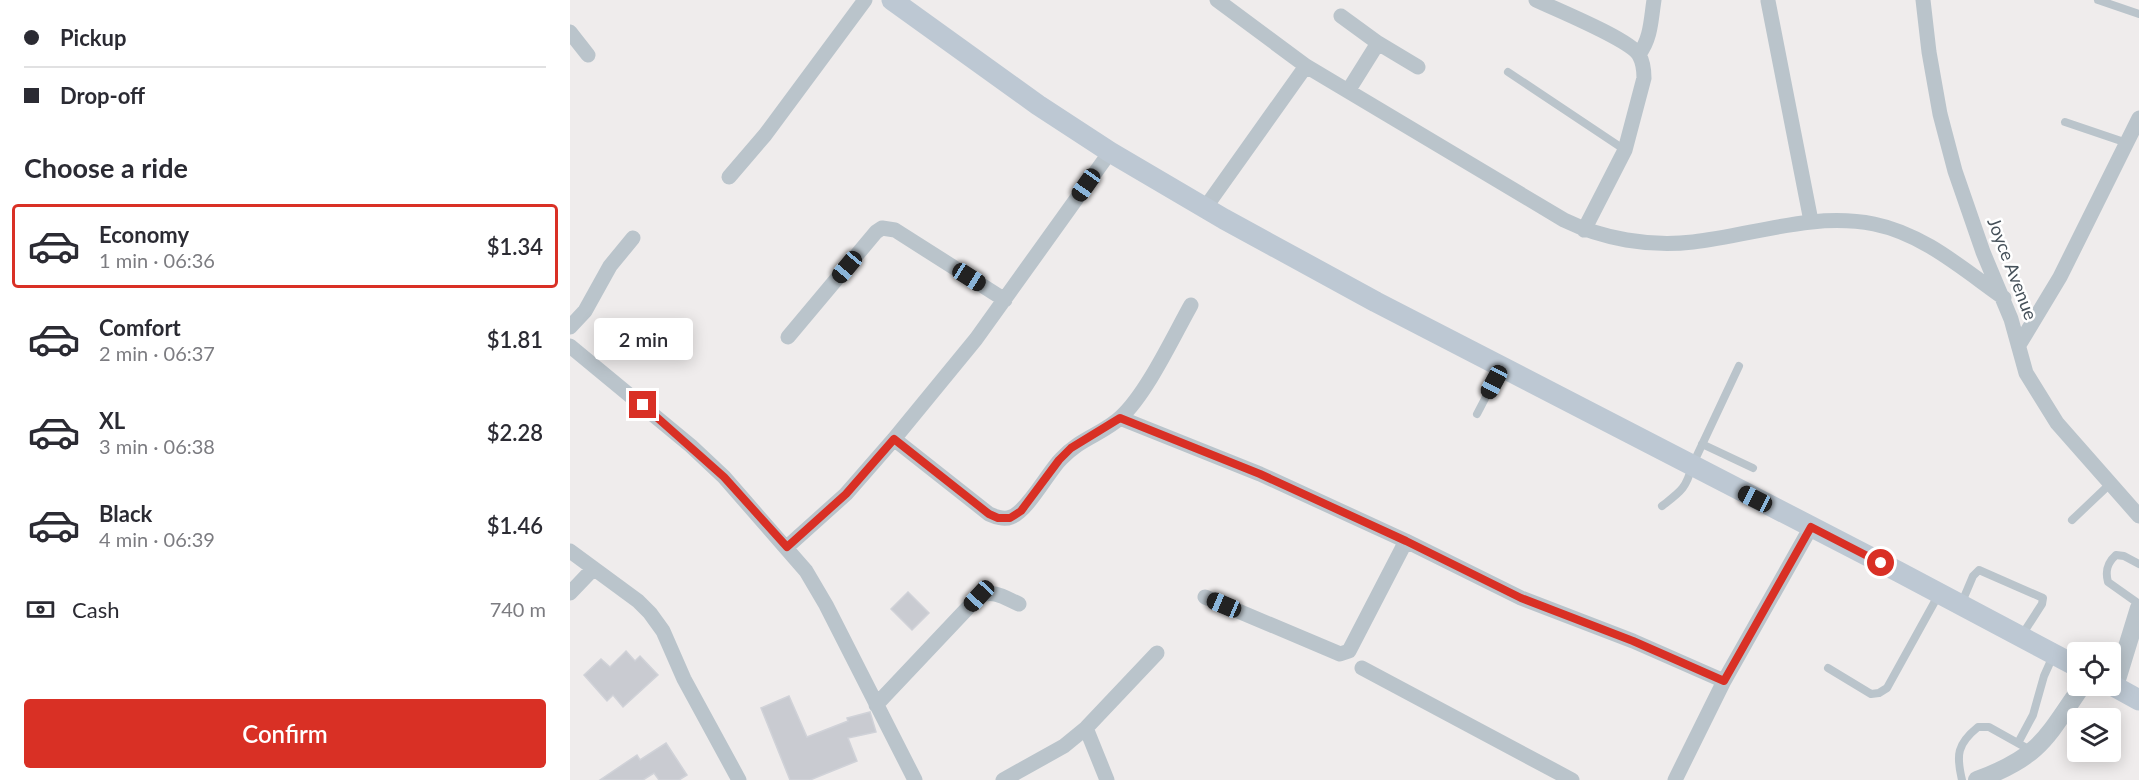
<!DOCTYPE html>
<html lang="en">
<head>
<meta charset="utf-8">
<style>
	:root { --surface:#fff; --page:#f2f2f3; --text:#2b2b33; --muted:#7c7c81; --line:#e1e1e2; --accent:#d93025 }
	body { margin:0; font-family:Lato,sans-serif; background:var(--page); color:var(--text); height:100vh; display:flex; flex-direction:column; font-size:22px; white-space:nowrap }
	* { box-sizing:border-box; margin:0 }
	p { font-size:20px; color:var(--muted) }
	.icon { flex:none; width:33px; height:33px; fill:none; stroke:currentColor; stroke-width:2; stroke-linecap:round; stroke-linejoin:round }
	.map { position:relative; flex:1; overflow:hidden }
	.side { display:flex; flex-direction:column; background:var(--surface); width:570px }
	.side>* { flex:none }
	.hud { display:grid; align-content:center; height:132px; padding:0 24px; background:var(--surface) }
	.fabs { position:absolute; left:1497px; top:642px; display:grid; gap:12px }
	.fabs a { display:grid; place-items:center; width:54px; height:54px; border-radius:6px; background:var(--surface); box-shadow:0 3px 15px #0003; font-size:30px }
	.end { position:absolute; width:27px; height:27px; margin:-14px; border:8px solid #d93025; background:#fff; box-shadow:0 0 0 3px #fff }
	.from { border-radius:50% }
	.bubble { position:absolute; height:42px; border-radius:6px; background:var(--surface); box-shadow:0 3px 15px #0003; font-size:20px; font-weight:600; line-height:42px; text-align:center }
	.car { position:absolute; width:18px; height:36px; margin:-18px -9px; border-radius:8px; box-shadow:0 0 4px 2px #0007; background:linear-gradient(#222 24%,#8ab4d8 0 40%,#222 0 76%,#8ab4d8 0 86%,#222 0) }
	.hud b { display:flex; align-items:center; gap:21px; height:57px; font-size:22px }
	.hud b+b { border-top:2px solid var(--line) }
	.hud i { width:15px; height:15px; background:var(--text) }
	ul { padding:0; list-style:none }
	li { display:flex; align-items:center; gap:18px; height:84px; margin:0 12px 9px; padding:0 12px; border:3px solid transparent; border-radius:6px }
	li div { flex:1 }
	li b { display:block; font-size:22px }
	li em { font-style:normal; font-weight:600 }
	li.on { border-color:var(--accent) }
	li>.icon { width:54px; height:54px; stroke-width:1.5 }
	h2 { padding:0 24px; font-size:27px; line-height:72px }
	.pay { display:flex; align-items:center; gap:15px; height:66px; padding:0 24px; font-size:22px }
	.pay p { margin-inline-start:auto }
	.cta { display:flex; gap:12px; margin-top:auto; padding:12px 24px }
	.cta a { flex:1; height:69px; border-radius:6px; background:var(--accent); color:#fff; font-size:24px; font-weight:600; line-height:69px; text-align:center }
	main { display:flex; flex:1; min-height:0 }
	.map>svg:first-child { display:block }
	.building { fill:#c9cbd1; stroke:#d0d2d8; stroke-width:1.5 }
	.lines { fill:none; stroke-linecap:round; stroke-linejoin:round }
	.service { stroke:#bac4cb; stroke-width:8 }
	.minor { stroke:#bac4cb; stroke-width:15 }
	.tertiary { stroke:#bac4cb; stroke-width:18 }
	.secondary { stroke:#bdc8d3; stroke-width:21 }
	.route { stroke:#d93025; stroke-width:8 }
	.labels { text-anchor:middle; stroke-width:5; stroke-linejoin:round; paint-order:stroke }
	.street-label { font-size:18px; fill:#455059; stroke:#fff }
</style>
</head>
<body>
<main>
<section class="side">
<div class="hud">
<b><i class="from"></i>Pickup</b>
<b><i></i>Drop-off</b>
</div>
<h2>Choose a ride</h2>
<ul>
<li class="on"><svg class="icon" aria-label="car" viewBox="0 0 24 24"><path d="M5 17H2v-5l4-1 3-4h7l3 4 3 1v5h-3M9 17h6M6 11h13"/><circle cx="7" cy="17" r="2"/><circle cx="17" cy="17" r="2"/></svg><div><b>Economy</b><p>1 min · 06:36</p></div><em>$1.34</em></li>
<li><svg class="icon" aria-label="car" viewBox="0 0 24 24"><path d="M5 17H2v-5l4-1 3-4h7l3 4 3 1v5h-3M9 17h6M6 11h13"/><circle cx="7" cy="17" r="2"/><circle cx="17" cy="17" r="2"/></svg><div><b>Comfort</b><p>2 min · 06:37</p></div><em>$1.81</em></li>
<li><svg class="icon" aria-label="car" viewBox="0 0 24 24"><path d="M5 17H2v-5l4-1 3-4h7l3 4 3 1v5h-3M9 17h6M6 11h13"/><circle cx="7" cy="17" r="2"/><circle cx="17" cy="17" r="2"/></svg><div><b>XL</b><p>3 min · 06:38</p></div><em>$2.28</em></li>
<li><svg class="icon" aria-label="car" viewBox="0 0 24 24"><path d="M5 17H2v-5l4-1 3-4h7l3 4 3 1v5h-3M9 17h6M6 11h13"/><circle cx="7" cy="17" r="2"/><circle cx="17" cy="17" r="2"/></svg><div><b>Black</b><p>4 min · 06:39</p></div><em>$1.46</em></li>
</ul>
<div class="pay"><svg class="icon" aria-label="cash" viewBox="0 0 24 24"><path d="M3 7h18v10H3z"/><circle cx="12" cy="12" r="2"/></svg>Cash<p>740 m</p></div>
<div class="cta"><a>Confirm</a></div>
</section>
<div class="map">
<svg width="1569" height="780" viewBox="0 0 1569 780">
	<rect width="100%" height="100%" fill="#efecec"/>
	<!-- building -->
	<path class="building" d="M338,592L359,613L342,630L321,609Z
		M56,651L65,661L70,656L88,675L53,707L43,695L37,701L14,675L31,659L40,667Z
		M219,696L237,737L278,721L277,718L300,712L306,732L278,738L287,761L240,780H220L191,708Z
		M96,743L117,775L109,780H89L84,773L73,780H30L67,755L70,760Z"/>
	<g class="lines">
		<!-- service -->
		<path class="service" d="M1528,0L1569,14
			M938,72L1055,150
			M1495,122L1557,143
			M907,414L931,368
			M1132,444L1183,468
			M1092,506C1110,492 1116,489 1122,466L1169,366
			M1502,520L1541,483
			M1569,564L1554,556L1546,555C1537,563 1535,571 1538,582L1569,604
			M1392,602L1403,576L1409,570L1473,598L1472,604L1452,635
			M1258,668L1301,694L1309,693L1317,688L1369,594
			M1448,743L1463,715L1474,676L1483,656
			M1392,780C1386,755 1387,744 1408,727H1419L1462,751"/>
		<!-- minor -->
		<path class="minor" d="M647,0L736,66L994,220C1033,239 1079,247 1123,242C1184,235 1242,212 1304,224C1354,234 1394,270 1434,298
			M966,0C987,10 1059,39 1069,55C1073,62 1074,71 1074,78L1055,150L1014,230
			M1353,0L1359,52L1370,114L1385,171L1413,252L1441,319L1456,373L1487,423L1569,516
			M1198,1L1241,221
			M771,16L808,43L848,67
			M0,32L18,55
			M1069,54C1081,39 1081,19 1084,0
			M778,91L808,43
			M159,177L195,135L295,0
			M635,208L736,66
			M0,327L15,311L40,266L63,238
			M218,337L306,232L312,228L325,230L435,300
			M1449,345L1490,277L1569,118
			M0,346L121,446L154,477L236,571L256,605L345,780
			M550,418L690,474L836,541L951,598L1063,641L1154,681
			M324,439L419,514C426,517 434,520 441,517C457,512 478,472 491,459C510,438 533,434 551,417C577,393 603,337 621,305
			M217,547L276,494L324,439L406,339L540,152
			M0,551L68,601L80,613L93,631L114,679L169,780
			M0,593L23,569
			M635,597L770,654L779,651L836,541
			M792,668L1002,780
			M306,705L409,596C424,589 435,598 449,604
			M516,728L537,780
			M433,780L494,746L516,728L587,653
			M1105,780L1154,681L1241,527"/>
		<!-- tertiary -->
		<path class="tertiary" d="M1545,686L1569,608
			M1407,780C1470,757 1476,738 1512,686"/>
		<!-- secondary -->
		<path class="secondary" d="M322,0L468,105L540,152L654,219L806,302L1329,572L1508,667
			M1540,684L1569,700"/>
	</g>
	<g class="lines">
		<!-- route -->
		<path class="route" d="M73,405L154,477L217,547L276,494L324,439L419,514L428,518H440L451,511L489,460L501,448L550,418L690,474L836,541L951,598L1063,641L1154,681L1241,527L1311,563"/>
	</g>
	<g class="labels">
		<!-- street labels -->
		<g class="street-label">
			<text transform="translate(1442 269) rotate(69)" y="6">Joyce Avenue</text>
		</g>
	</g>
</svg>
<div class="fabs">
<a><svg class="icon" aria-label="locate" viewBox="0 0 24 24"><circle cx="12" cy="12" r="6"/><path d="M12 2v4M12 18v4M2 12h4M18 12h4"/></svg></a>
<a><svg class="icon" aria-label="layers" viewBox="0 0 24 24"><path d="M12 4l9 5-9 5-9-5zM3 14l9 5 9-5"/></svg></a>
</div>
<i class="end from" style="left:1311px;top:563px"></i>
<i class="end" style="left:73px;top:405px"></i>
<div class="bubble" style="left:24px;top:318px;width:99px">2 min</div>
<i class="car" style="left:516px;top:185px;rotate:215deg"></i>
<i class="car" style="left:277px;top:267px;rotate:220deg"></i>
<i class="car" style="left:399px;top:277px;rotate:122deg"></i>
<i class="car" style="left:924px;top:382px;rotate:208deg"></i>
<i class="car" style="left:1185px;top:499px;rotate:297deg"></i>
<i class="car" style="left:409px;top:596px;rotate:223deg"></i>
<i class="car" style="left:654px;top:605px;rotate:293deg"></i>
</div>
</main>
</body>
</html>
